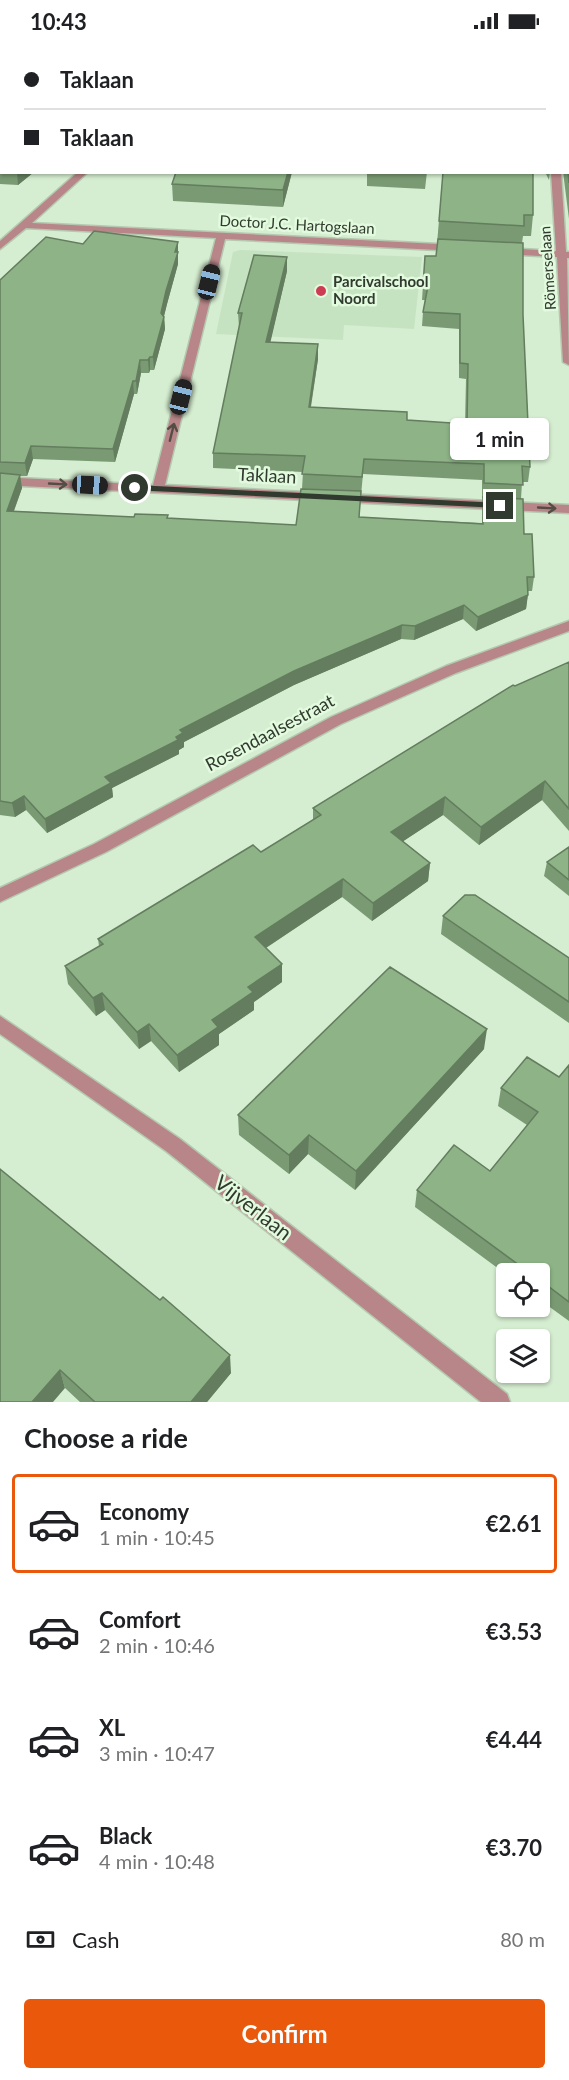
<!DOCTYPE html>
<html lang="en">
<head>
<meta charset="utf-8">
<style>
	:root { --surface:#fff; --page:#f2f2f2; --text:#202124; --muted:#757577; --line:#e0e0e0; --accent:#ea580c }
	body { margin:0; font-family:Lato,sans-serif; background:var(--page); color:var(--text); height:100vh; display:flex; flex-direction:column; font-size:22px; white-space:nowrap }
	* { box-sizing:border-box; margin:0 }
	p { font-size:20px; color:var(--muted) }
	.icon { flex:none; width:33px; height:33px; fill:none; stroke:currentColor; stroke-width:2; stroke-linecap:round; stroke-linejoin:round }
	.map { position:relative; height:1360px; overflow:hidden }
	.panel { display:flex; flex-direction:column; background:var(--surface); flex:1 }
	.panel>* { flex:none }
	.guide { position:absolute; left:0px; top:0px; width:570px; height:132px; box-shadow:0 2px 4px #0004; display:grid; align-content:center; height:132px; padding:0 24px; background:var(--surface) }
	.buttons { position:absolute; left:496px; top:1221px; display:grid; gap:12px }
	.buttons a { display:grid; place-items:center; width:54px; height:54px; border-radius:6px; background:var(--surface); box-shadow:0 2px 4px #0004; font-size:30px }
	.end { position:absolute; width:27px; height:27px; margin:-14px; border:8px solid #313a2f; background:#fff; box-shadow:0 0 0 3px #fff }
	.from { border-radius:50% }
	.bubble { position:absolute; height:42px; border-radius:6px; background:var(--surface); box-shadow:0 2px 4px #0004; font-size:20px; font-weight:700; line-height:42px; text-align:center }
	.car { position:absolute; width:18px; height:36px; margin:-18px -9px; border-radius:8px; box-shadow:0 0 4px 2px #0007; background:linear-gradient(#222 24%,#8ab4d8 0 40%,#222 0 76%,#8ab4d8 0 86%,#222 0) }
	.guide b { display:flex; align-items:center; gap:21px; height:57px; font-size:22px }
	.guide b+b { border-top:2px solid var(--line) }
	.guide i { width:15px; height:15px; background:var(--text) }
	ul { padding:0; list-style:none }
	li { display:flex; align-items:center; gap:18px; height:99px; margin:0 12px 9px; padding:0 12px; border:3px solid transparent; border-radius:6px }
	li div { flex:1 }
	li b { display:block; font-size:22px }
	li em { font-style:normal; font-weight:700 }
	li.current { border-color:var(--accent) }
	li>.icon { width:54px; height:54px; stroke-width:1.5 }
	h2 { padding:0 24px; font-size:27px; line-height:72px }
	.pay { display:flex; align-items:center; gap:15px; height:66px; padding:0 24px; font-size:22px }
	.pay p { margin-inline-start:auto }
	.cta { display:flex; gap:12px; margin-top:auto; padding:12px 24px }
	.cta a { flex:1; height:69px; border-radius:6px; background:var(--accent); color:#fff; font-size:24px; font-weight:700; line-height:69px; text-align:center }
	.status { display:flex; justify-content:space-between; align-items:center; height:42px; padding:0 30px; background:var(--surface); direction:ltr }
	.status svg { height:16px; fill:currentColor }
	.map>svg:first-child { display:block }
	.built { fill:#c6e3c1 }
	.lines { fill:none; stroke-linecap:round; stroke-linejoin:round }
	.minor-casing { stroke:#b4c9b0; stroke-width:3 }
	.major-casing { stroke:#b4c9b0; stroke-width:3 }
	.minor { fill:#b88688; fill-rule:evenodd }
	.major { fill:#89343e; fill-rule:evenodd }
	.wall { fill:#799a73; fill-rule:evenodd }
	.shaded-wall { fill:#637d5e }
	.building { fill:#8db386; stroke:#637d5e; stroke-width:1.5 }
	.oneway { stroke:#534d45 }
	.route { fill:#313a2f }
	.poi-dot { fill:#cc3c52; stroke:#e2fadd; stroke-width:2 }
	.labels { text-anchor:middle; stroke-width:5; stroke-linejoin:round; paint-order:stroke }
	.far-street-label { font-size:15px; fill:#313a2f; stroke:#e2fadd }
	.far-poi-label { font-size:15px; font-weight:bold; fill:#313a2f; stroke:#e2fadd; text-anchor:start }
	.street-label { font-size:18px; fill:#313a2f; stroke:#e2fadd }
	.near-street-label { font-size:21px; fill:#313a2f; stroke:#e2fadd }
</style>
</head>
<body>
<div class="status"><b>10:43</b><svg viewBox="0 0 49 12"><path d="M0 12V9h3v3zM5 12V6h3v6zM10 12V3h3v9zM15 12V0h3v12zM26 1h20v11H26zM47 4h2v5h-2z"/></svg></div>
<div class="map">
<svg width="569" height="1360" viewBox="0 0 569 1360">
	<rect width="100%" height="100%" fill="#d5edd0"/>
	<!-- built -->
	<path class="built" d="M240,208L422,215L414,287L344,283L343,298L216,292L233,210Z"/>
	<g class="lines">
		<!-- minor casing -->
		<g class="minor-casing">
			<path id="minor" d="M219,0H227L217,2Z
				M247,0H255L245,2Z
				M78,130H88L32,181L457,203L462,206L457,209L225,197L165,443L569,463V471L0,443V435L153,443L216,196L26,186L0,207V199Z
				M551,130H561L566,210H569V216H567L569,323L563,320L557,215L502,212L497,209L502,206L556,209Z
				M569,579V589L456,631L341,682L106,810L0,860V846L94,802L331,675L446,624Z
				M0,974L180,1097L507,1352L510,1360H481L166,1109L0,992Z"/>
		</g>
		<!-- major casing -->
		<g class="major-casing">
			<path id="major" d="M0,0H5L6,2L0,4Z
				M568,10H569V14H568Z
				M568,21H569V25H568Z"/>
		</g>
		<!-- minor -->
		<use href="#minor" class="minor"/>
		<!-- major -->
		<use href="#major" class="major"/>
	</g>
	<!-- wall -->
	<path class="wall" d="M0,13H2V130H34L18,143L0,142Z
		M569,99V177L563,130H568Z
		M292,130L283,165L173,159L172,142Z
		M367,130H427L425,147L367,144Z
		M443,130L533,173L531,194H523L522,201L523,273L530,425L528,440H522L521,457L524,492L534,535L532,549H528L526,567L476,589L463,577L414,598L401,597L294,643L184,700V705L179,708V712L112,746L113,755L47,791L26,768L15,775L0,773V238L83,202L178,200V222L167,262L164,274L165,287L154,328H150L149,331H141L137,352H134L115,420L33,417L27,434H20L22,446L14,469L296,483L302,447L303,430L213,426V411L239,285L238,271L287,215V229L270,300L318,317L311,365L407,378L465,382L466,337L459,336V287L422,284L423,270L425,258H422L425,214H436ZM363,432L482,438V456L483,457L482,481L359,475Z
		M545,130H550L549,138Z
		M569,620V789L542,758L479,803L443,773L403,799L430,821L428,839L372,879L342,855L266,906L282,940L254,960V968L219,992V1003L179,1030L151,999L139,1007L105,968L96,974L68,942L65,924L99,904L98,897L261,810L313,778V766L515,644Z
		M569,805V854L544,834L547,820Z
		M443,874L569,916V981L441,892Z
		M484,1007L355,1148L308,1112L289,1132L239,1093L238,1073Z
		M569,1023V1279L540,1258V1232H507V1233L415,1165L417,1148L490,1129L527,1083L498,1064L501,1046L559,1035Z
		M0,1127L231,1331L207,1360H80L65,1346Z"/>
	<!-- shaded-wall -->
	<path class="shaded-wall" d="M17,130H34L18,143Z
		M288,130H292L283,165V148Z
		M178,200V222L167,262L163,278L164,275L165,287L154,328L153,315L161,271Z
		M287,215V229L267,315L266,300Z
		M318,302V317L308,381L309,365Z
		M150,315V328L149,331L148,318Z
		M140,318L141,331L137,352L136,339Z
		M133,339L134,352L115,420L113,407Z
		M31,404L33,417L27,434L25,421Z
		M20,433L22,446L9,482L7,469Z
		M528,553L526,567L476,589L478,575Z
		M464,563L463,577L414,598L415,584Z
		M402,583L401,597L294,643L184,700V705L179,708V712L112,746L113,755L47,791L45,777L105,735L176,695L180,688L294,629Z
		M545,739L542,758L479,803L481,785Z
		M24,754L26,768L15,775L12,761Z
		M445,755L443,773L390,808L391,790Z
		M430,821L428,839L372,879L373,861Z
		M343,837L342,855L255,913V895Z
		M282,922V940L254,960V968L219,992V1003L179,1030L177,1013L212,978L248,945Z
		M102,951L105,968L96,974L93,956Z
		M149,982L151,999L139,1007L137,990Z
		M487,987L484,1007L355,1148L356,1129Z
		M309,1093L308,1112L289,1132V1113Z
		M230,1313L231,1331L207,1360H191Z
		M60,1328L65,1346L53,1360H32Z"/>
	<!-- building -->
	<path class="building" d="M0,13H2V129H0Z
		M568,99H569V141L568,130Z
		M176,130H288L283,148L172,142Z
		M443,130H533V173H524V184L439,179Z
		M94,189L178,200L175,210H178L166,249L161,271L164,275L153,315H150L148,318H140L136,339H133L113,407L31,404L25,421L0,420V238L46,195L83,202Z
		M438,197L523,201V273L530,425L522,424L523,443L484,441V422L364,417L362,435L302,432L305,414L213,411L242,271H238L254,213L287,215L266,300L318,302L309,365L407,370V378L467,382L468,322L460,321V272L423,270L428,244H423L425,214H436Z
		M0,431L20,433L7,469L134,475L135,472L168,473L167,476L296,483L301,447L361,449L359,475L483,482V455L523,457L524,492H532L534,535H527L528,553L478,575L464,563L415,584L402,583L294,629L180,688L183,691L176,695L178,698L105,735L111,741L45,777L24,754L12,761L0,759Z
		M569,620V767L545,739L481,785L445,755L391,790L430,821L373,861L343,837L255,895L282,922L248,945L253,950L212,978L218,985L177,1013L149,982L137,990L102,951L93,956L65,924L103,902L98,897L253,803L261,810L321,773L313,766L513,643L515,644Z
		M569,805V838L547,820Z
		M465,853H475L569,916V960L443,874Z
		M390,925L487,987L356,1129L309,1093L289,1113L238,1073Z
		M527,1015L559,1035L569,1023V1260L540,1238V1232H531L417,1148L454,1103L490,1129L538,1070L501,1046Z
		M0,1127L160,1258L163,1255L230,1313L191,1360H95L60,1328L32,1360H0Z"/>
	<!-- one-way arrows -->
	<defs><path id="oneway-shaft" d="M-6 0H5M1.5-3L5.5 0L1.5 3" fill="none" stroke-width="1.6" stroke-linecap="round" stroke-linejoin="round" transform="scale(1.5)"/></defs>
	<g class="oneway">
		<use href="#oneway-shaft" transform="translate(172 390) rotate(-76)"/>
		<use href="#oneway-shaft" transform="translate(58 442) rotate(3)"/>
		<use href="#oneway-shaft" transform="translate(547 466) rotate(3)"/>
	</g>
	<!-- route -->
	<path class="route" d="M135,443L500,461L505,464L500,466L132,448Z"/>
	<!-- markers -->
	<circle class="poi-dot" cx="321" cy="249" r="6"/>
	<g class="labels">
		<!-- far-street labels -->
		<g class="far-street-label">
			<text transform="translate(297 183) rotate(3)" y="5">Doctor J.C. Hartogslaan</text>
			<text transform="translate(548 226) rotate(-94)" y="5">Römerselaan</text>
		</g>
		<!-- far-poi labels -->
		<g class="far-poi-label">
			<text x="333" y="245">Parcivalschool<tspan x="333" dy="17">Noord</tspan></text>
		</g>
		<!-- street labels -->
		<g class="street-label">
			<text transform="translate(267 434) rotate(3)" y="6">Taklaan</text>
			<text transform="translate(270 691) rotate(-28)" y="6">Rosendaalsestraat</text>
		</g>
		<!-- near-street labels -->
		<g class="near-street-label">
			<text transform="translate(253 1166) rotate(38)" y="7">Vijverlaan</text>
		</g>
	</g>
</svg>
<div class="buttons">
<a><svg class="icon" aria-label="locate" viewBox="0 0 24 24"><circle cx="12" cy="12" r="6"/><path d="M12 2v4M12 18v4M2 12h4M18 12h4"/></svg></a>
<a><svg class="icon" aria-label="layers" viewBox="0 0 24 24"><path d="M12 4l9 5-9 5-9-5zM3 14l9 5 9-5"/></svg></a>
</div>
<i class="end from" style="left:135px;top:446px"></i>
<i class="end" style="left:500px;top:464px"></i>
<div class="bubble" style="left:450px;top:376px;width:99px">1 min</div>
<i class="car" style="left:209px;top:240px;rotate:14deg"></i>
<i class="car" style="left:181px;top:355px;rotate:14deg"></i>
<i class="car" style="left:90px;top:443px;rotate:93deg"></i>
<div class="guide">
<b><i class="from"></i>Taklaan</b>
<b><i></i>Taklaan</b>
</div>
</div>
<section class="panel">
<h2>Choose a ride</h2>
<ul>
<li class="current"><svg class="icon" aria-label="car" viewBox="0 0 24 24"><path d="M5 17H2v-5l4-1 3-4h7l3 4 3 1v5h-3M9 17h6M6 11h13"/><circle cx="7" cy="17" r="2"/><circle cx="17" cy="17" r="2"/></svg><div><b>Economy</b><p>1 min · 10:45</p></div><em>€2.61</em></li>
<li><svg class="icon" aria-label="car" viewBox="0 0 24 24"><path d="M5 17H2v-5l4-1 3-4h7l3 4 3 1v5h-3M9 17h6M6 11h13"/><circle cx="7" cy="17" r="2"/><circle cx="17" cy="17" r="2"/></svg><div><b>Comfort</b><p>2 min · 10:46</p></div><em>€3.53</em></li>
<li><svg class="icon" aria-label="car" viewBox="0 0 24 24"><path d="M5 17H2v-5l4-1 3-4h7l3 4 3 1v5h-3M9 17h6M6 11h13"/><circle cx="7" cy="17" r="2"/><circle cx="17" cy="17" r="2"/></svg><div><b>XL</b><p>3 min · 10:47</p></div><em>€4.44</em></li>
<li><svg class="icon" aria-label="car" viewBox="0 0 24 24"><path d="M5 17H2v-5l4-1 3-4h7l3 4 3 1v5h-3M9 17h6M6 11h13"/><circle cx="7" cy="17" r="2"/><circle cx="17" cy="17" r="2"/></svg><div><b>Black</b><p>4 min · 10:48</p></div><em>€3.70</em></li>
</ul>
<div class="pay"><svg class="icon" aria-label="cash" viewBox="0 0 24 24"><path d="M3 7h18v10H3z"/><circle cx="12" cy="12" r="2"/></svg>Cash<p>80 m</p></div>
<div class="cta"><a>Confirm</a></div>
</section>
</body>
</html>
